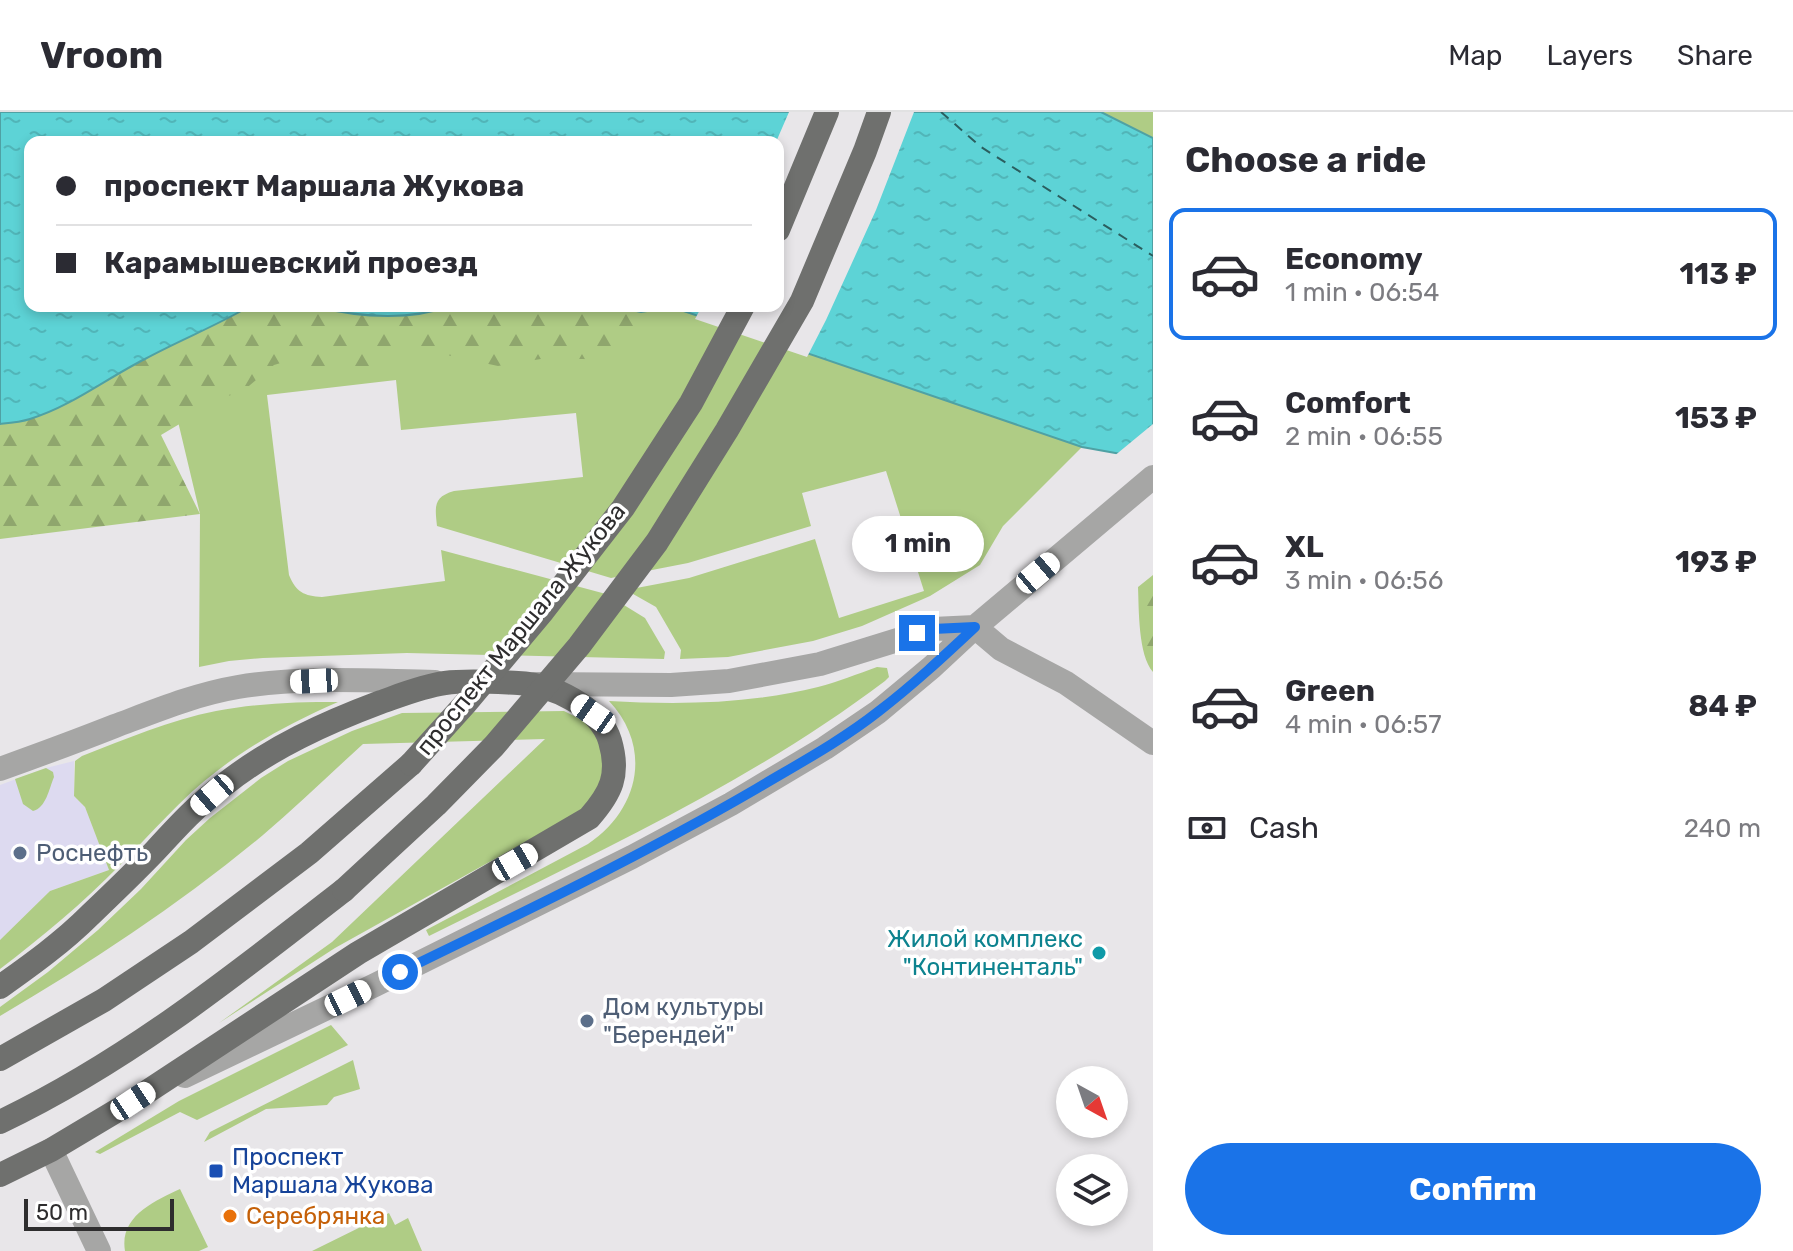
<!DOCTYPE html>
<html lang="en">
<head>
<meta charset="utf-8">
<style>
	:root { --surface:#fff; --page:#f2f2f3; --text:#2b2b33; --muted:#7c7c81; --line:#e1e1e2; --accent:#1a73e8 }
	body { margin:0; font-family:Rubik,sans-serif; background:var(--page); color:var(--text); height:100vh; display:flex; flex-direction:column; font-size:30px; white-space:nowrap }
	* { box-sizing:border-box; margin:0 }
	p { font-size:26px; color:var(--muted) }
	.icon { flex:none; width:44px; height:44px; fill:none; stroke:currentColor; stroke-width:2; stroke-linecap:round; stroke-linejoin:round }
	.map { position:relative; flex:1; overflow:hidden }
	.side { display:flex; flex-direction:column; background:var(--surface); width:640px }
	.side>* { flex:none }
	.banner { position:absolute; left:24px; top:24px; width:760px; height:176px; border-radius:16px; box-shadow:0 4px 12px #0003; display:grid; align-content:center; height:176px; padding:0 32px; background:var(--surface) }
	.needle { width:52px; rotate:140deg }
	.buttons { position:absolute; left:1056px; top:954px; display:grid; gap:16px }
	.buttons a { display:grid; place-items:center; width:72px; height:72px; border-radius:50%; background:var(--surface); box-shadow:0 4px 12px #0003; font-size:40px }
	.scale { position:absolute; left:24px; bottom:20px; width:150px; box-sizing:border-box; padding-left:8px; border:4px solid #2e2d2e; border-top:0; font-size:22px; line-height:28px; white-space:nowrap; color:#2e2d2e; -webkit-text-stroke:6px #fff; paint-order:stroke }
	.end { position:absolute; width:36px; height:36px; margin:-18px; border:10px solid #1a73e8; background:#fff; box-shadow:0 0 0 4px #fff }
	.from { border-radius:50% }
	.bubble { position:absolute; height:56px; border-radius:28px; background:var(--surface); box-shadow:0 4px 12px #0003; font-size:26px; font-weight:700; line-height:56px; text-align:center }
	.car { position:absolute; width:24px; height:48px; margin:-24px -12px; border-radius:10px; box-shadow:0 0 6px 2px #0007; background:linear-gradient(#fff 24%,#345 0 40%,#fff 0 76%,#345 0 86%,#fff 0) }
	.banner b { display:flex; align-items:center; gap:28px; height:76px; font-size:30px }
	.banner b+b { border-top:2px solid var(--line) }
	.banner i { width:20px; height:20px; background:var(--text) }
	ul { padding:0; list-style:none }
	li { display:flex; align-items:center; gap:24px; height:132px; margin:0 16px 12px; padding:0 16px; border:4px solid transparent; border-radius:16px }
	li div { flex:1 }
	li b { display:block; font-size:30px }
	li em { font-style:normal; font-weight:700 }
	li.active { border-color:var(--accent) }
	li>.icon { width:72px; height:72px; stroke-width:1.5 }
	h2 { padding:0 32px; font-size:36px; line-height:96px }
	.pay { display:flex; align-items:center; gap:20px; height:88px; padding:0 32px; font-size:30px }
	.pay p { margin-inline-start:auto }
	.action { display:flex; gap:16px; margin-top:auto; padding:16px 32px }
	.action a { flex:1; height:92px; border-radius:48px; background:var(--accent); color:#fff; font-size:32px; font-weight:700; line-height:92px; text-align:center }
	header { display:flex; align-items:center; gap:48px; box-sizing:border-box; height:112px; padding:0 40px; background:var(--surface); border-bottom:2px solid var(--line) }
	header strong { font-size:38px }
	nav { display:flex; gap:44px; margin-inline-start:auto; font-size:28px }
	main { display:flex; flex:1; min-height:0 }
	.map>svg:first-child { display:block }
	.commercial { fill:#dddaf0 }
	.green { fill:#afcc85 }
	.forest { fill:url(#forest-firs) }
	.water { fill:url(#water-ripples); stroke:#4fa1a4; stroke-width:2 }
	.pier { fill:#e8e6e9 }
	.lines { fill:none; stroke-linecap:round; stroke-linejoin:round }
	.ferry { stroke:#2b5e5f; stroke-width:2; stroke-dasharray:10 8; stroke-linecap:butt }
	.minor { stroke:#a6a6a5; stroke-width:24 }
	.major { stroke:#6f706e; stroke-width:24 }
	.major-bridge { stroke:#6f706e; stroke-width:24 }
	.route { stroke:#1a73e8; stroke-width:10 }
	.service-dot { fill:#5c6f8a; stroke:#fff; stroke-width:3 }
	.culture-dot { fill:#0f9aa8; stroke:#fff; stroke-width:3 }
	.transit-dot { fill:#1a4fb4; stroke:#fff; stroke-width:3 }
	.food-dot { fill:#e8710a; stroke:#fff; stroke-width:3 }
	.labels { text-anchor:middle; stroke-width:7; stroke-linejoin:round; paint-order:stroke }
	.street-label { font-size:24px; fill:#2e2d2e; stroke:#fff }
	.service-label { font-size:24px; fill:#4e5e75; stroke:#fff; text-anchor:start }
	.culture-label { font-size:24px; fill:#0d838f; stroke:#fff; text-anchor:end }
	.transit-label { font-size:24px; fill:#164399; stroke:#fff; text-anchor:start }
	.food-label { font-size:24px; fill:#c56008; stroke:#fff; text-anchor:start }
</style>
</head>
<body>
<header>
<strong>Vroom</strong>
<nav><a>Map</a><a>Layers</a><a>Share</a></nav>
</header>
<main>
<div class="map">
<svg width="1153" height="1139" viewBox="0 0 1153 1139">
	<defs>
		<pattern id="forest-firs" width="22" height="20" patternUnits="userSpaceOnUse" patternTransform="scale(2)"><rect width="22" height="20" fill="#afcc85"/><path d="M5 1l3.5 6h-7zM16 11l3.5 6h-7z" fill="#8fa66d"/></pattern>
		<pattern id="water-ripples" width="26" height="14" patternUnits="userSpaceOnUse" patternTransform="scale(2)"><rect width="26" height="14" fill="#5dd3d6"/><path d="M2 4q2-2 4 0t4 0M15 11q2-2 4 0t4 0" fill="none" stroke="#51b5b8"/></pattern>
	</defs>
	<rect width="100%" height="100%" fill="#e8e6e9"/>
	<!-- commercial -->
	<path class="commercial" d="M74,649V684L85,695L109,758L50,779L0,828V673L46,656Z"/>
	<!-- green -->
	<path class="green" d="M1101,0H1153V26Z
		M250,194H311L346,201L451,194H613L641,200L672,195L1082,335L1003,414L980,453L930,484L862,514L813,529L728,545L680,547L681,538L656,495L626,478L689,466L815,427L839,506L924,479L886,359L802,381L811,414L688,451L611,466L437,414C435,395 433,385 454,379L583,365L576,301L401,318L396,268L267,283L289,463C296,480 304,484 322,485L445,469L441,438L606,482L645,506L665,540L664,547L407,541L263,546L229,549L199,555L200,402L161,238L228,207Z
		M877,555L887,556L889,565L885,569C746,674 585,746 429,824L426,818L588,732C639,698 653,636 609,589C679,593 750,592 818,575C838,570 857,562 877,555Z
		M338,590C295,609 254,630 217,659C181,686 152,721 120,753C83,791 42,825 0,857V828L50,779L109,758L85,695L74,684L75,649L82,644C126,627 170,608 216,599C257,591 297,590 338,590Z
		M564,599L586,610L600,625L604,663L597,682L583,698L335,836L219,911L332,830L545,627L363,632C330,662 297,694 263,723C181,791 92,850 0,904V895L48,860L98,818L141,777L186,728L210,706L261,666L288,649L352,619L402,601Z
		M46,656L53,660L54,665C49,677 46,696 33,699L23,692L15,667Z
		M331,913L348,933L197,1008L180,1000L100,1042L95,1040L179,989Z
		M353,948L360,977L334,985L327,993L266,997L204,1030L210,1020Z
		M180,1077L208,1135L199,1139H125C119,1104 155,1089 180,1077Z
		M389,1101L395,1113L408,1106L422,1139H312Z"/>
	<!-- forest -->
	<path class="forest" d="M250,194H311L346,201L451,194H613L641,200L636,225L617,248L547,246L498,254L405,234L388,251L327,264L294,247L274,253L243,279L225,285L161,323L200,402L0,427V312C10,311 21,310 30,307C72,294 107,266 145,247C180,228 216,214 250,194Z
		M1153,463V560C1138,543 1139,497 1138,475Z"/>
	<!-- water -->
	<path class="water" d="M0,0H1101L1153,26V353L1132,344L1082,335L672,195L641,200L613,194H778V30H30V194H250C216,214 180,228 145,247C107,266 72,294 30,307C21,310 10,311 0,312Z
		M311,194H451C406,210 357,205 311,194Z"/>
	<!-- pier -->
	<path class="pier" d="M789,0H914L876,98L826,208L807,245L695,207L702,194H778V30H776Z
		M1153,312V357L1131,348L1113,345Z"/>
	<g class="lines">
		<!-- ferry -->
		<path class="ferry" d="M941,0L981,35L1153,144"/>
		<!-- minor -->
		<path class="minor" d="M975,515L1001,537L1066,571L1153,631
			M536,572L671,573L729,569L820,552L933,517L975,515
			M0,657C39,643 77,629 115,614C155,599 196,582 238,575C303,564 370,569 435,570
			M185,964L375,873L632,745L731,692L825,636L878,600L932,555L975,515L1153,365
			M51,1038L99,1139"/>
		<!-- major -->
		<path class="major" d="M778,118L827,0
			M0,875C31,853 63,830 90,803C112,782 134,761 155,739C177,715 199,691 225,672C272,635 325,611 381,590C401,583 423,574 445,571C467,568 495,570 518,571C552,572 600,595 610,629C620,663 611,681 589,706L358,841L133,989L51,1038L0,1063
			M0,947L104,888L191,830L309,741L411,652
			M0,1010C126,950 235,863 344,778"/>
		<!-- major-bridge -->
		<path class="major-bridge" d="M411,652L465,592L543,499L623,396L691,291L743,194
			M344,778L436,693L494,634L579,534L657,430L727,318L802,189L865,39L879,0"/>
	</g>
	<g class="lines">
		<!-- route -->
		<path class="route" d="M400,860C520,802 641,744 756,677C798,652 841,629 879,599C913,573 944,544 975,515L933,517L917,521"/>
	</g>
	<!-- markers -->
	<g class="service-dot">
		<circle cx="20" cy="741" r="8"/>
		<circle cx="587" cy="909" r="8"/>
	</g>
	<circle class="culture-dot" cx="1099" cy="841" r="8"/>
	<rect class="transit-dot" x="208" y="1051" width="16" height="16" rx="4"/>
	<circle class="food-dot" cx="230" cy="1104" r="8"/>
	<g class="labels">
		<!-- street labels -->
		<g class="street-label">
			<text transform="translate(521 517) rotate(-51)" y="8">проспект Маршала Жукова</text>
		</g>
		<!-- service labels -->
		<g class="service-label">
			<text x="36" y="749">Роснефть</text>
			<text x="603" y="903">Дом культуры<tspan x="603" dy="28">"Берендей"</tspan></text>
		</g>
		<!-- culture labels -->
		<g class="culture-label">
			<text x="1083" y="835">Жилой комплекс<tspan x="1083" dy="28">"Континенталь"</tspan></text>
		</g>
		<!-- transit labels -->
		<g class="transit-label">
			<text x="232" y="1053">Проспект<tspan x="232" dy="28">Маршала Жукова</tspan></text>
		</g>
		<!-- food labels -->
		<g class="food-label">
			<text x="246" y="1112">Серебрянка</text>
		</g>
	</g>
</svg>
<div class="buttons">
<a><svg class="needle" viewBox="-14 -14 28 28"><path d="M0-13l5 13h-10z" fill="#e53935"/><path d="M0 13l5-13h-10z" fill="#7c7c81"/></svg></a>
<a><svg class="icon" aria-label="layers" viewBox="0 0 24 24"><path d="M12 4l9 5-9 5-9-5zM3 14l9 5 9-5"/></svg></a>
</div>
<div class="scale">50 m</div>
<i class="end from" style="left:400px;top:860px"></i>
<i class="end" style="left:917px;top:521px"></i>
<div class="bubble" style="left:852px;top:404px;width:132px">1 min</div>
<i class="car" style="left:1038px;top:461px;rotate:50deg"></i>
<i class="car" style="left:314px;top:569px;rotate:267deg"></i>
<i class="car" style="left:593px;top:602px;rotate:305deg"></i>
<i class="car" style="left:212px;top:683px;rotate:229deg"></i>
<i class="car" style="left:515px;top:750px;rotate:60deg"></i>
<i class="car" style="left:348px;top:886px;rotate:64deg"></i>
<i class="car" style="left:133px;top:989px;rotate:57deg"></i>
<div class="banner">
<b><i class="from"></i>проспект Маршала Жукова</b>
<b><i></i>Карамышевский проезд</b>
</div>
</div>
<section class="side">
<h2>Choose a ride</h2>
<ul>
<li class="active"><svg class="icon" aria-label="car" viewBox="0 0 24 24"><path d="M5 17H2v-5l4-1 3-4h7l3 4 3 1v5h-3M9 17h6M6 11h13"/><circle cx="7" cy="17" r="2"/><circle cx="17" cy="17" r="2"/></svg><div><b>Economy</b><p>1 min · 06:54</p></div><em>113 ₽</em></li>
<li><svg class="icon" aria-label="car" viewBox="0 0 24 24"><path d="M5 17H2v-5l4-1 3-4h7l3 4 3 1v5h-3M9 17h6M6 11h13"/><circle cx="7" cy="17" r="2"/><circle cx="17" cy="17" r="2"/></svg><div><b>Comfort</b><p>2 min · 06:55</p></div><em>153 ₽</em></li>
<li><svg class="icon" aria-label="car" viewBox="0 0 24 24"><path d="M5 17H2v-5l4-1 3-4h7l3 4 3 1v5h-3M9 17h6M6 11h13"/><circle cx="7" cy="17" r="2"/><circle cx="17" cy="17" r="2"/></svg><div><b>XL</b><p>3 min · 06:56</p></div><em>193 ₽</em></li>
<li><svg class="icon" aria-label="car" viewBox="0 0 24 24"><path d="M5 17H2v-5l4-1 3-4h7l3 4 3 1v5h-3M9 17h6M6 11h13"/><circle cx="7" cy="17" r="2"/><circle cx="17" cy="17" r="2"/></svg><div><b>Green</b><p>4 min · 06:57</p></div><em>84 ₽</em></li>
</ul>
<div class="pay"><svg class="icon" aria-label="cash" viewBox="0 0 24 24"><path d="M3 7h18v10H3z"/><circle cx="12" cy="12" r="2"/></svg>Cash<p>240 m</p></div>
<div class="action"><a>Confirm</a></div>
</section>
</main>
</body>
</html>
